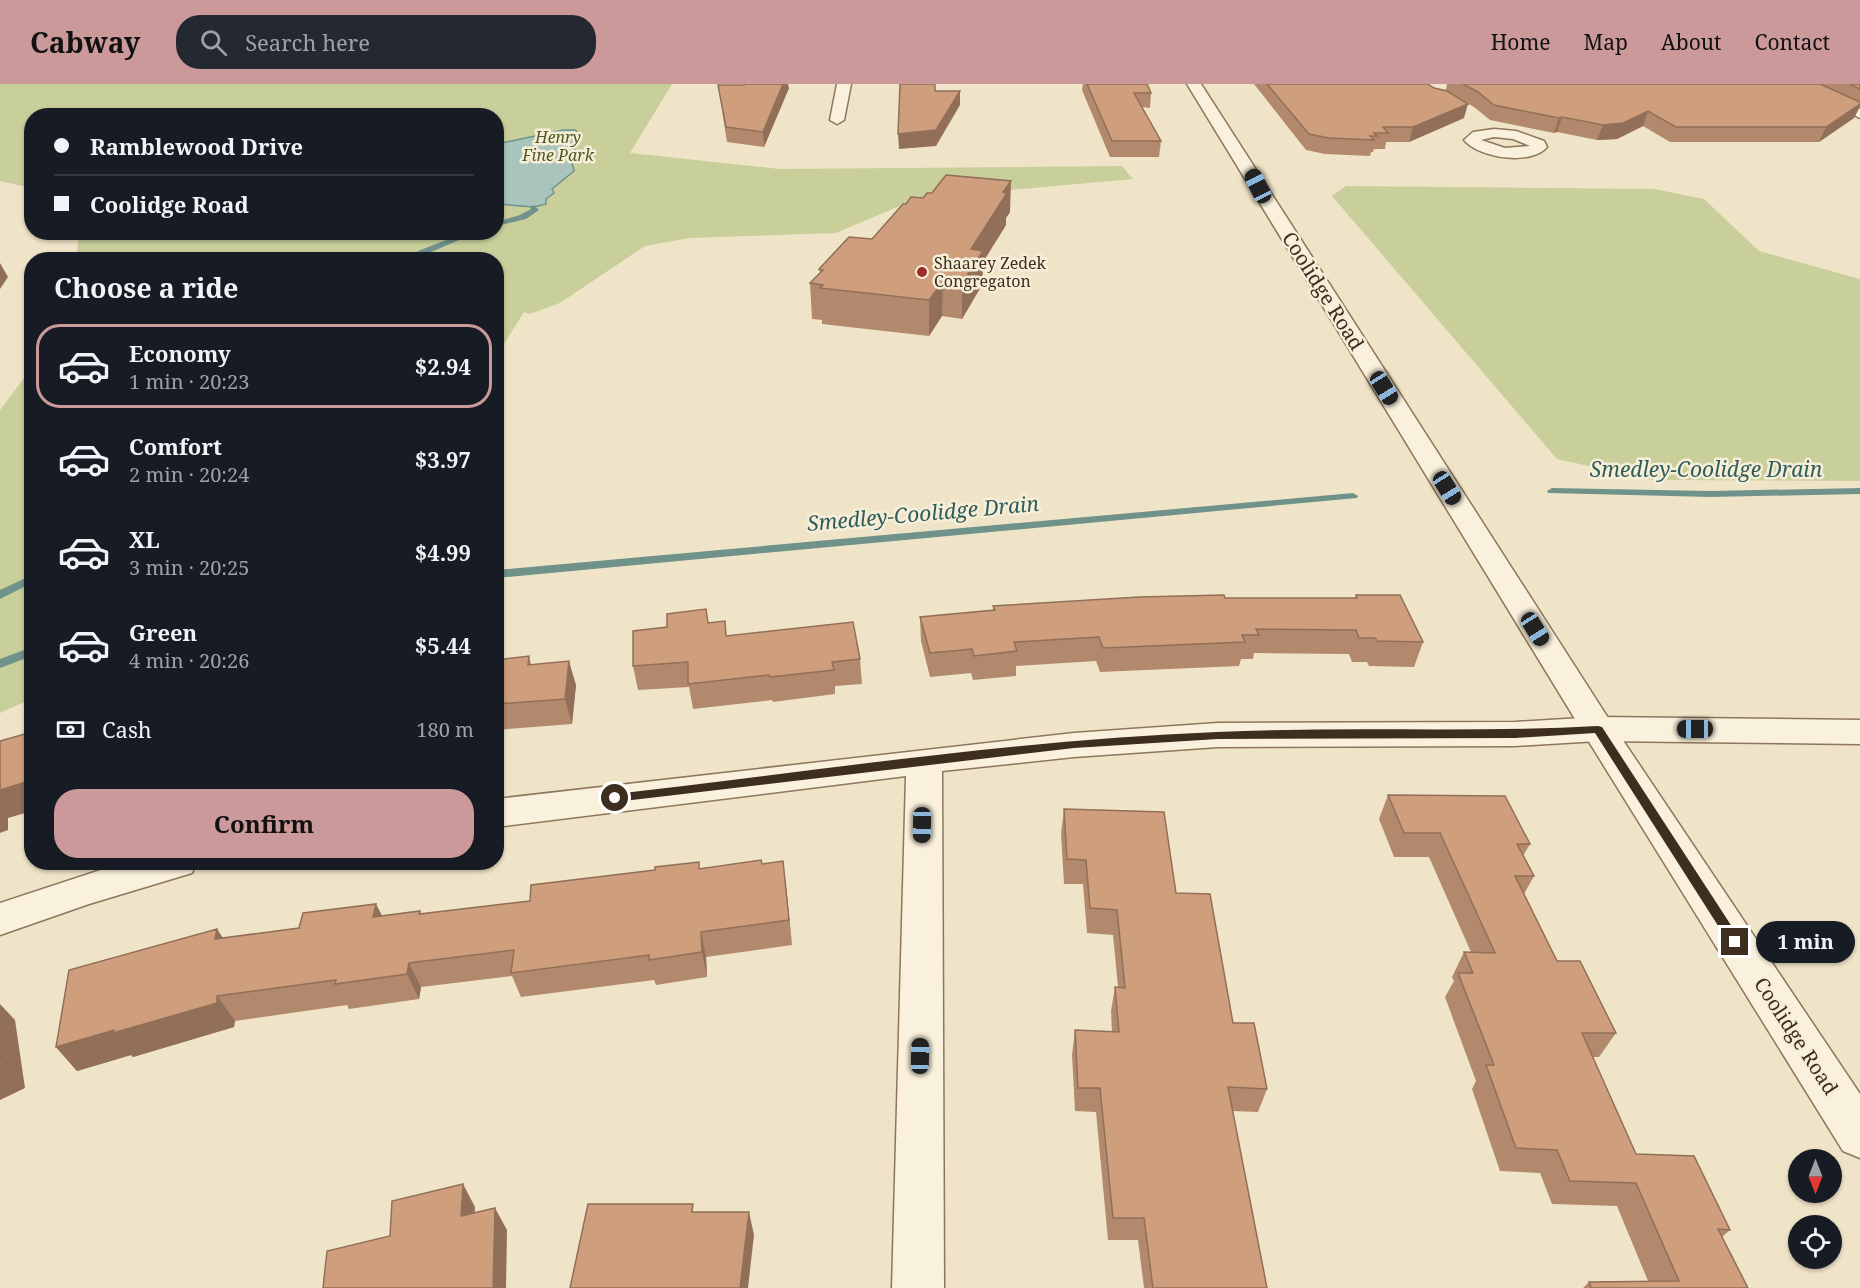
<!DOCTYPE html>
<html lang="en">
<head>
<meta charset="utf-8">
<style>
	:root { --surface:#171b24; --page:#242831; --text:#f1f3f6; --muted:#9ea1a6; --line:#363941; --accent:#cc999b }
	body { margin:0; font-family:"Noto Serif",serif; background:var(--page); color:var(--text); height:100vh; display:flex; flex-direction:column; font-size:22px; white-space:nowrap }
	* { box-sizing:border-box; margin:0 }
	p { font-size:20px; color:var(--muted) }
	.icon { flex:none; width:33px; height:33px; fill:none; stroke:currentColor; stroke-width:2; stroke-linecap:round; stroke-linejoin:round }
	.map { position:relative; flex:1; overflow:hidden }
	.details { position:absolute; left:24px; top:168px; width:480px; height:618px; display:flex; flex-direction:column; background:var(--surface); border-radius:24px; box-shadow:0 2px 4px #0004 }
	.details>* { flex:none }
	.guide { position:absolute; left:24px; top:24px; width:480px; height:132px; border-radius:24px; box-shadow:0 2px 4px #0004; display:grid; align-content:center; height:132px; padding:0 30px; background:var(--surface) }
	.needle { width:39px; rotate:180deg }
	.buttons { position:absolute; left:1788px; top:1065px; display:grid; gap:12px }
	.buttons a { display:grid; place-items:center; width:54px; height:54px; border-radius:50%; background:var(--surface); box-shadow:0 2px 4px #0004; font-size:30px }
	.end { position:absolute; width:27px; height:27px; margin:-14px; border:8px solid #3d2e20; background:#fff; box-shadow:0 0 0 3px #fff }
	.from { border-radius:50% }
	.bubble { position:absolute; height:42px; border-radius:21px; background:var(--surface); box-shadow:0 2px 4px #0004; font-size:20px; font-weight:700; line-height:42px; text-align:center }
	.car { position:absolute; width:18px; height:36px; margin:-18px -9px; border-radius:8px; box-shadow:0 0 4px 2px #0007; background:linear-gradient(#222 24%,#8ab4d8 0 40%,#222 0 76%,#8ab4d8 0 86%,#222 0) }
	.guide b { display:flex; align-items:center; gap:21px; height:57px; font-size:22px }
	.guide b+b { border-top:2px solid var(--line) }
	.guide i { width:15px; height:15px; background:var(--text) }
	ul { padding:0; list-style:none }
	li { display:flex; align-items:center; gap:18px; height:84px; margin:0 12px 9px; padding:0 18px; border:3px solid transparent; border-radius:24px }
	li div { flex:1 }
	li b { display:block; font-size:22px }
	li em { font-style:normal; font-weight:700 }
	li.active { border-color:var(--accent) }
	li>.icon { width:54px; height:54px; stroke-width:1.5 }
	h2 { padding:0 30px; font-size:27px; line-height:72px }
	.pay { display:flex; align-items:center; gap:15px; height:66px; padding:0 30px; font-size:22px }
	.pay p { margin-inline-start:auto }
	.action { display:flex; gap:12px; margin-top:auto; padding:12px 30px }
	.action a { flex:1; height:69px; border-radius:24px; background:var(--accent); color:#111; font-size:24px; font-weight:700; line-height:69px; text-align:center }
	header { display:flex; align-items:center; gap:36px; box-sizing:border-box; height:84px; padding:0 30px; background:var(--accent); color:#111 }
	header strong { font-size:28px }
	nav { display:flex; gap:33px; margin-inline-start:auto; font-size:21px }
	.search { width:420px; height:54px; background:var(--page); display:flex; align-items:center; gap:15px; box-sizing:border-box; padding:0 21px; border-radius:24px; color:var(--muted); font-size:22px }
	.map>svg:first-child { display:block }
	.green { fill:#c9cf9b }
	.water { fill:#a9c4bc; stroke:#6f938a; stroke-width:1.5 }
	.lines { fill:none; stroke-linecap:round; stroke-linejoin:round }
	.stream { fill:#6f938a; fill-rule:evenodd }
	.minor-casing { stroke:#8d765c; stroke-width:3 }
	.tertiary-casing { stroke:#8d765c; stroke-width:3 }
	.minor { fill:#faf1dc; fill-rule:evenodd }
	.tertiary { fill:#faf1dc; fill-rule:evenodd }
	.wall { fill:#b2896c }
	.shaded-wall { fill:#916f58 }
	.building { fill:#cf9f7d; stroke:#916f58; stroke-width:1.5 }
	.route { fill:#3d2e20 }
	.poi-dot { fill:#9e2a2b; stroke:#f7eed8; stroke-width:2 }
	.labels { text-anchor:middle; stroke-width:5; stroke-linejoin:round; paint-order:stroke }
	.far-park-label { font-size:16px; font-style:italic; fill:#4d5a26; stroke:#f7eed8 }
	.far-poi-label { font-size:16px; fill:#3d2e20; stroke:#f7eed8; text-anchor:start }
	.street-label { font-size:20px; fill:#3d2e20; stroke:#f7eed8 }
	.water-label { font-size:21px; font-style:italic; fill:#2f5d5a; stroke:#f7eed8 }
</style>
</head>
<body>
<header>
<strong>Cabway</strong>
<div class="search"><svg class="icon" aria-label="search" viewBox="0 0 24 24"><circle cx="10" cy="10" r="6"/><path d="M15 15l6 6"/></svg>Search here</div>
<nav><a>Home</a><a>Map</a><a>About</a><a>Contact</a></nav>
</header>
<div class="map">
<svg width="1860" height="1204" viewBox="0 0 1860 1204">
	<rect width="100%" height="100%" fill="#f0e4c8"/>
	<!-- green -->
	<path class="green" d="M0,0H672L630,69L780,85L1122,82L1133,95L919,114L836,149L690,154L645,162L560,219L530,230L524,228L497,271L496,176L76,175L79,149L496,148V32H32L31,104L0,97Z
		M1346,102L1654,105L1704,115L1759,167L1860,195V397L1652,396L1557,375L1332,112Z
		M31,285V615L0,629V326Z"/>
	<!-- water -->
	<path class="water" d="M563,46H575L580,50L579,57L571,73L578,75L572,79L574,87L552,105L554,109L546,115V120L534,123L497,120V60Z"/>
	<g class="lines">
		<!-- stream -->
		<path class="stream" d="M534,121L539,126L526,135L496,142V138L520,131L531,125L530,123Z
			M467,148H478L424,171L419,176H410L418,167Z
			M1552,404L1711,407L1860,404V410L1711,413L1548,409L1547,407Z
			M1353,409L1358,412L1357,414L496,494V486Z
			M32,491V499L0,515V506Z
			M32,563V572L0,584V575Z"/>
		<!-- minor casing -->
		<g class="minor-casing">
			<path id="minor" d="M837,0H851L844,36L837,40L830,36Z
				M1789,0H1807L1860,25V34Z
				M1494,45L1516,47L1544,57L1547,63C1531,82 1479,74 1464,56L1473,48ZM1494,53L1513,55L1530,62L1505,64L1481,56Z
				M1598,633L1860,636V660L1598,657L1515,662L1218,663L1074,673L942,687L944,1204H892L906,692L496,743V715L1074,649L1218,639L1515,638Z
				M125,778H197L192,789L89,820L0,851V819Z"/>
		</g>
		<!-- tertiary casing -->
		<g class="tertiary-casing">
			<path id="tertiary" d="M1187,0H1201L1610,637L1860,1010V1074L1843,1067L1586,653Z"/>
		</g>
		<!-- minor -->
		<use href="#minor" class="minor"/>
		<!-- tertiary -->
		<use href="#tertiary" class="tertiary"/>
	</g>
	<!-- wall -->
	<path class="wall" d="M1083,0H1147L1151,9L1150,24L1142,23L1161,57L1159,73H1110L1082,6Z
		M1254,0H1428L1434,4L1446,6L1447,0H1860V23L1854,34L1819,58H1670L1643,42L1617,55L1597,56L1557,48L1554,49L1490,36L1474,23L1460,15L1464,34L1409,58H1386L1385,65H1374L1373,68H1371L1370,72L1325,70L1306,66Z
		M718,1H744L789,4L764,63L727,58Z
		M1010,128L1006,134V141L983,178L982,201L962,235L942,232L929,252L822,240V236L812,235L810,199L820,189L819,185L872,155Z
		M1356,511L1423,558L1414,583L1369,582L1367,578H1352L1349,570L1254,569L1253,575H1241L1239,582L1100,588L1096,577L1016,582V592L973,596L971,589L930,593L921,557L920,533L993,526V522L1225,514H1355Z
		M709,539L727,552L860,575L862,600L835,602V610L773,618L772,616L693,625L689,603L638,606L633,582Z
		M529,572L531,580L576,601L572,640L496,646V576Z
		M1388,711L1530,760L1523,772L1534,792L1524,810L1557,877L1616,949L1599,973H1593L1636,1070L1730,1146L1722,1153L1748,1204H1583L1589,1198L1648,1197L1617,1122L1552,1120L1540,1089L1500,1087L1472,1005L1476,997L1445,913L1454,897L1452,893L1464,868H1471L1429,773H1394L1379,735Z
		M1064,725L1176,809L1233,939L1267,1005L1258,1028L1232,1027L1267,1204H1144L1138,1156H1108L1096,1028L1075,1027L1072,971L1075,946L1112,948L1111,927L1115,903H1118L1113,851L1087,849L1083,800H1064L1061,750Z
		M762,780L786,802L792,861L706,873L707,893L656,901L654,896L521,913L512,892L421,903L419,915L349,925L347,921L235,937L234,943L133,973L131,971L77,987L56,963L217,845L223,854L420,827L421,830L530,817L700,784Z"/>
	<!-- shaded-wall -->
	<path class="shaded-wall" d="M783,0H788L789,4L764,63L763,48Z
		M960,7V21L936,62L899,65L898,50Z
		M1468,20L1464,34L1409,58L1413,43Z
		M1860,20V22L1854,34L1819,58L1826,43Z
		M1648,27L1643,42L1617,55L1597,56L1603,41Z
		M1562,33L1557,48L1554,49L1559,34Z
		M1011,97L1010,128L1006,134V141L983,178L982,201L962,235V199L971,165L1003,108Z
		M0,179L8,193L0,205Z
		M943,197L942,232L929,252V216Z
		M569,577L576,601L572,640L565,615Z
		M32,696V727L8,734V746L0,749V706Z
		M783,777L786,802L792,861L789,836Z
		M376,820L389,845L373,833Z
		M217,845L233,870L215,855Z
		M701,848L706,873L707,893L702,868Z
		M409,879L421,903L419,915L407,890Z
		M217,912L235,937L234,943L133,973L131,971L77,987L56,963Z
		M0,920L15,936L25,1004L0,1016Z
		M463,1100L475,1123L474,1154L461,1132Z
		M495,1124L507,1146L506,1204H493Z
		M749,1128L754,1151L748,1204H740Z"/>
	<!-- building -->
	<path class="building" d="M744,0H783L763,48L726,43L718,1H744Z
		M900,0H935V7H960L936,46L898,50Z
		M1087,0H1147L1151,9H1134L1161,57H1112Z
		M1267,0H1428L1434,4L1447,7L1468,20L1413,43H1383L1388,49H1374L1377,52H1370L1374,56L1329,54L1309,50Z
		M1463,0H1820L1860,18V20L1826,43H1676L1648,27L1623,39L1603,41L1562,33L1559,34L1494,21L1478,8Z
		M1850,0H1860V5Z
		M946,91L1011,97L1003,108L1007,109L971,165L983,167L962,199L943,197L929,216L820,204L823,201L810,199L823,186L819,185L849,153L872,155L903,120H906L911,113L923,114L927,109H932Z
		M1224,511L1225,514H1357L1356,511H1400L1423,558L1377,557L1375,554H1359L1356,546L1256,545L1259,551H1242L1245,558L1103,564L1099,553L1014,558L1017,567L974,572L972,565L930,569L920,533L995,526L993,522L1139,513Z
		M706,525L708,539L725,537L726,552L853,538L860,575L832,578L834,586L770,593L769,591L688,600V578L633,582V547L667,543V530Z
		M529,572L528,581L569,577L565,615L496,620V576Z
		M32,648V696L0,706V657Z
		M1388,711L1505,712L1530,760H1517L1534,792H1515L1557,877H1580L1616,949H1582L1636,1070L1694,1072L1730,1146L1718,1145L1748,1204H1591L1589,1198L1679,1197L1636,1099L1570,1097L1557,1066L1516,1064L1486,981H1494L1458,889H1473L1464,868L1495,869L1440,749H1404Z
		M1064,725L1164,728L1176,809L1210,810L1233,939H1254L1267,1005L1228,1003L1267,1204H1153L1144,1134H1113L1100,1004H1078L1075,946L1119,948L1115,903L1125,904L1117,826L1090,824L1086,776L1067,775Z
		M761,776L762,780L783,777L789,836L701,848L702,868L649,876V871L511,889L514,866L409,879L407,890L335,900L336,896L217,912V919L113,949L114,946L56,963L69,886L217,845L215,855L299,844L303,829L376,820L373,833L420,827L419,830L530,817L531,801L655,786V783L699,778V785Z
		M0,966L2,980L0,981Z
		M463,1100L461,1132L495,1124L493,1204H323L327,1167L390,1152L392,1117Z
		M588,1120H693L692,1128H749L740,1204H570Z"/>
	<!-- route -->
	<path class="route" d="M1598,642L1602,643L1740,855V862H1731L1595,649L1515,654L1218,655L1074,664L615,718L610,714L615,710C815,687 1016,656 1217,648C1344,642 1471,649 1598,642Z"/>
	<!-- markers -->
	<circle class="poi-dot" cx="922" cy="188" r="6"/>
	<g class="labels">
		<!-- far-park labels -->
		<g class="far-park-label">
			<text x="558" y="59">Henry<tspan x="558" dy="18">Fine Park</tspan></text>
		</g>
		<!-- far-poi labels -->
		<g class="far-poi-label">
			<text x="934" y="185">Shaarey Zedek<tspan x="934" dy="18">Congregaton</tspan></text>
		</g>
		<!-- street labels -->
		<g class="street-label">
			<text transform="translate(1323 207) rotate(58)" y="7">Coolidge Road</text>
			<text transform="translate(1796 952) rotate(57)" y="7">Coolidge Road</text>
		</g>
		<!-- water labels -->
		<g class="water-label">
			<text x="1706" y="393">Smedley-Coolidge Drain</text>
			<text transform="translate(923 430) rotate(-5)" y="7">Smedley-Coolidge Drain</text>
		</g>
	</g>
</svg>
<div class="buttons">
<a><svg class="needle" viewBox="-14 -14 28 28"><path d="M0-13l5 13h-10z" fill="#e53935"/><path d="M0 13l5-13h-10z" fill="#9ea1a6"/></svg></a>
<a><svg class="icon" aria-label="locate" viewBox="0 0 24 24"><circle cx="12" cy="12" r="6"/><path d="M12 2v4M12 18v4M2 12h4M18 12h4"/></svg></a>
</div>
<i class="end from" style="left:615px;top:714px"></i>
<i class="end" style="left:1735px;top:858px"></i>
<div class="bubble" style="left:1756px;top:837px;width:99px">1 min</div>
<i class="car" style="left:1258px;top:102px;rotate:333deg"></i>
<i class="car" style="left:1384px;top:304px;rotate:148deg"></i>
<i class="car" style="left:1447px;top:404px;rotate:148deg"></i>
<i class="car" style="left:1535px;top:545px;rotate:148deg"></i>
<i class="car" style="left:1695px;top:645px;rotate:270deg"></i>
<i class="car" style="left:922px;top:741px;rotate:181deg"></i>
<i class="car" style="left:920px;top:972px;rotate:1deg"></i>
<div class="guide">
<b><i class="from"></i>Ramblewood Drive</b>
<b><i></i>Coolidge Road</b>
</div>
<section class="details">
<h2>Choose a ride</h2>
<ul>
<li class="active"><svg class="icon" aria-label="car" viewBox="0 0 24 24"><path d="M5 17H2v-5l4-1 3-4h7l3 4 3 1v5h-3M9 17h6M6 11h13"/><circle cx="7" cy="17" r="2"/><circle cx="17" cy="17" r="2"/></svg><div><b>Economy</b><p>1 min · 20:23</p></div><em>$2.94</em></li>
<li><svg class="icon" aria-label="car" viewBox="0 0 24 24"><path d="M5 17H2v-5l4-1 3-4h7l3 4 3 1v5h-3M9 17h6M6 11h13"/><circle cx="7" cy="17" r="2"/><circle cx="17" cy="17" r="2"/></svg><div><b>Comfort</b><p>2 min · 20:24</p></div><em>$3.97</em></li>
<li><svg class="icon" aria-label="car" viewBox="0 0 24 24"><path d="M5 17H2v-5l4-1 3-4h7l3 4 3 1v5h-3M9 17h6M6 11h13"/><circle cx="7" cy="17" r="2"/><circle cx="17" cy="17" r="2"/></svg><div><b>XL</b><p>3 min · 20:25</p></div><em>$4.99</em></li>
<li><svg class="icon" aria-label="car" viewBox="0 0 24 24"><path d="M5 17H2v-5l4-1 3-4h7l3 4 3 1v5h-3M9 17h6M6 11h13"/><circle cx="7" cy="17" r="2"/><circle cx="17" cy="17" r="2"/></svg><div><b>Green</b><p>4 min · 20:26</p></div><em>$5.44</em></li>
</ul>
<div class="pay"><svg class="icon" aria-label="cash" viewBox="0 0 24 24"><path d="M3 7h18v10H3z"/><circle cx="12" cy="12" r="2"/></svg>Cash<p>180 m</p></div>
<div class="action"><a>Confirm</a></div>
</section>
</div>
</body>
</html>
